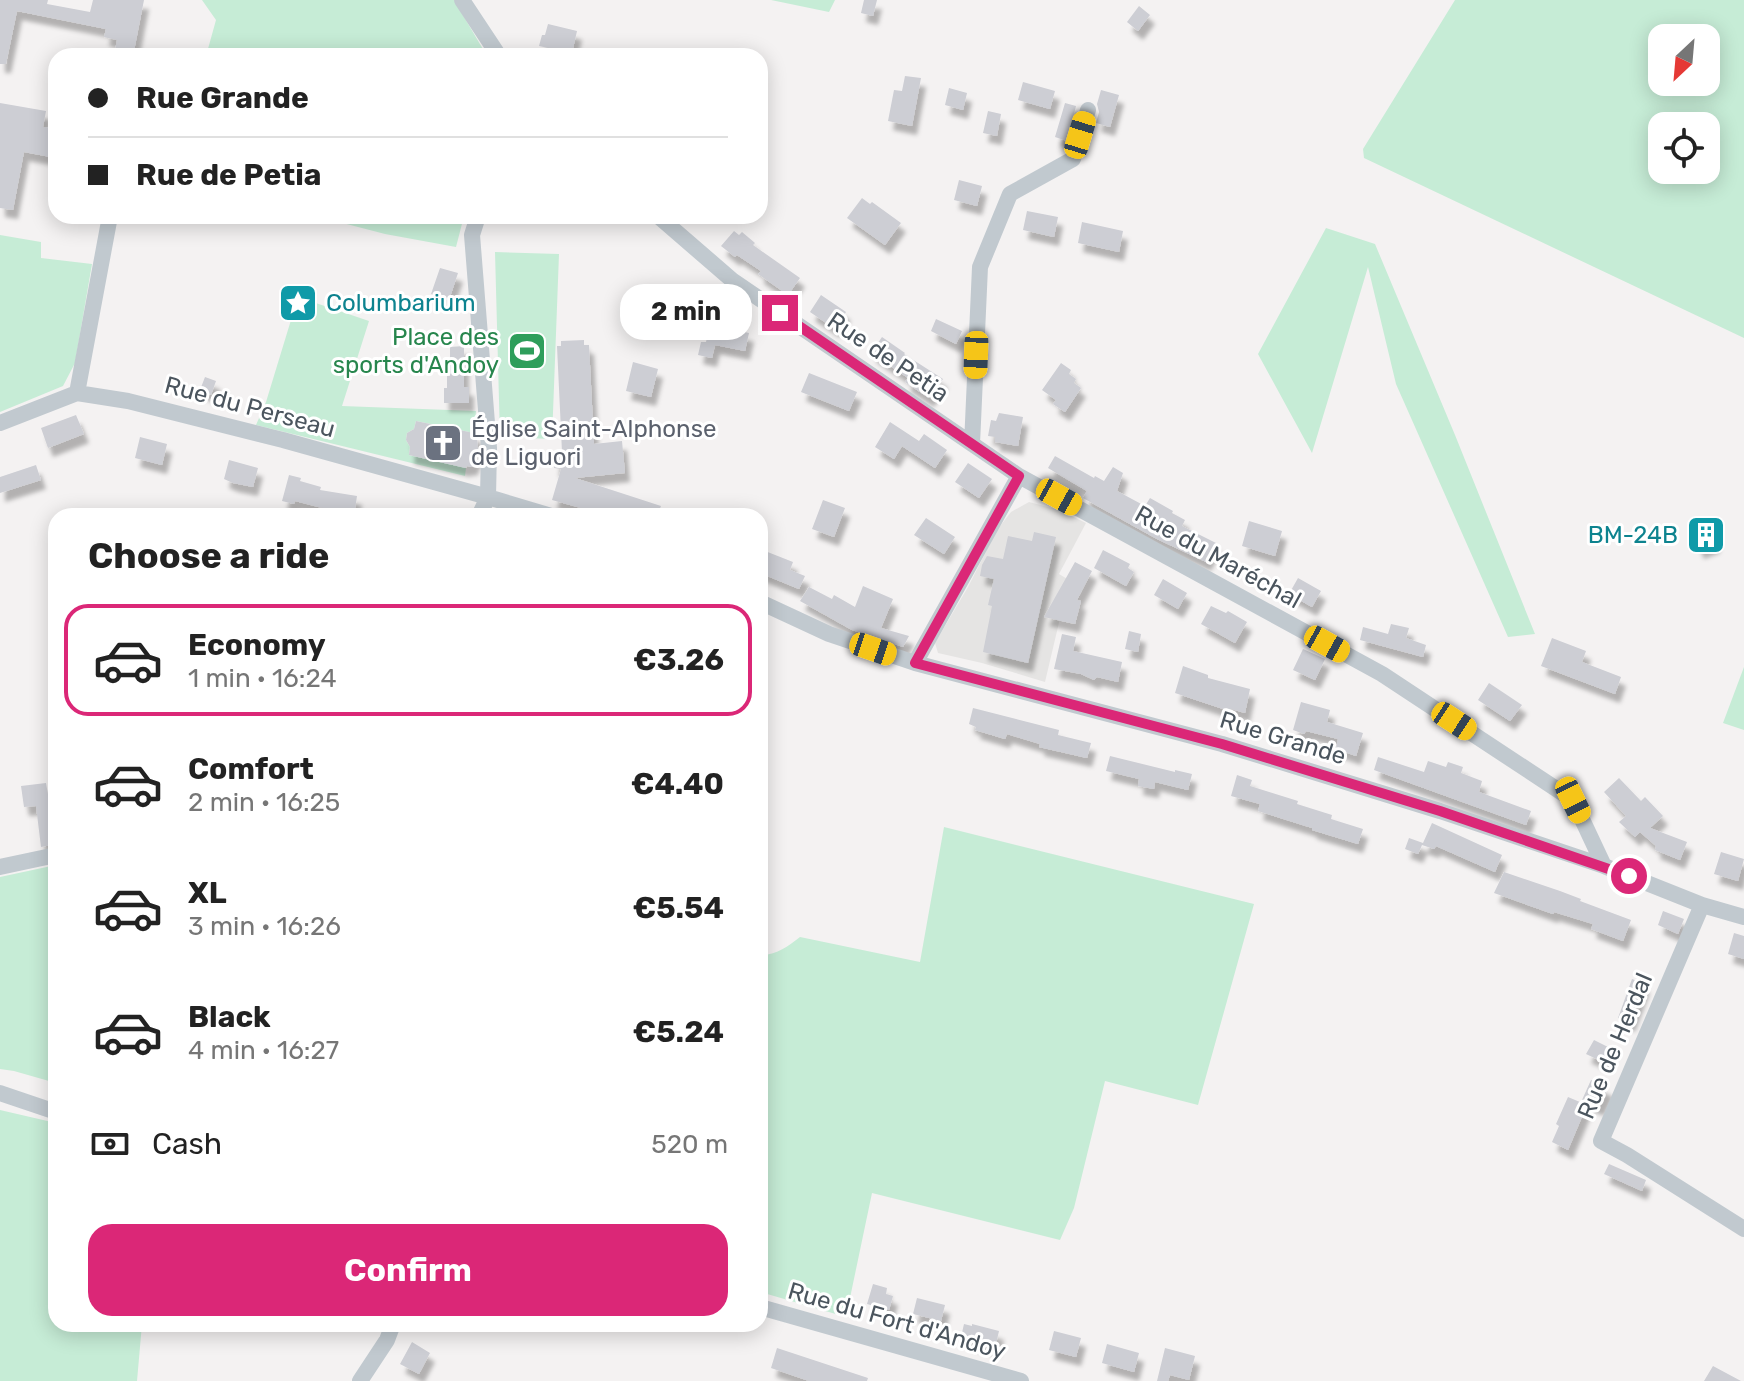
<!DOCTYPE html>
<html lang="en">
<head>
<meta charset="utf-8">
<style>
	:root { --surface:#fff; --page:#f2f2f2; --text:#222; --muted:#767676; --line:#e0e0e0; --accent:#db2777 }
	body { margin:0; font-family:Rubik,sans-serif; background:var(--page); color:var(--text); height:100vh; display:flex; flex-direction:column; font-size:30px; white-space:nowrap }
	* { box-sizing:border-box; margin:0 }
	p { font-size:26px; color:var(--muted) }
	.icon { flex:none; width:44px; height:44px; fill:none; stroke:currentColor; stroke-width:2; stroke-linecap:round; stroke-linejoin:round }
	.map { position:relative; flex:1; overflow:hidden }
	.side { position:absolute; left:48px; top:508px; width:720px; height:824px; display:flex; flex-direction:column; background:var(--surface); border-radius:24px; box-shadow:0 4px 20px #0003 }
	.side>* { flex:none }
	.top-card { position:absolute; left:48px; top:48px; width:720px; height:176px; border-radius:24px; box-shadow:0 4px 20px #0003; display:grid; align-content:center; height:176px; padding:0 40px; background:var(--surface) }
	.needle { width:52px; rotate:206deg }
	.fabs { position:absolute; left:1648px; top:24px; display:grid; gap:16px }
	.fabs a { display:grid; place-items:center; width:72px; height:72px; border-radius:16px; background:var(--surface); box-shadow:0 4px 20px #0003; font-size:40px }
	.end { position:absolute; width:36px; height:36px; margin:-18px; border:10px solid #db2777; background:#fff; box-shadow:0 0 0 4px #fff }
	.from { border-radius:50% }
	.bubble { position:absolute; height:56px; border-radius:24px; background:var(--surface); box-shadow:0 4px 20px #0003; font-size:26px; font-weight:700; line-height:56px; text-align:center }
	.car { position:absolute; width:24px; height:48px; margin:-24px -12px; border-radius:10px; box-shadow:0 0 6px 2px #0007; background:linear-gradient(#f5c518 24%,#345 0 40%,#f5c518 0 76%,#345 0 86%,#f5c518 0) }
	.top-card b { display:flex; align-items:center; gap:28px; height:76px; font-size:30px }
	.top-card b+b { border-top:2px solid var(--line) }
	.top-card i { width:20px; height:20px; background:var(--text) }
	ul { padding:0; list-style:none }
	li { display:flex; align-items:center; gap:24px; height:112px; margin:0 16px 12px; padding:0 24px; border:4px solid transparent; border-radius:24px }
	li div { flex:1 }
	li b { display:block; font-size:30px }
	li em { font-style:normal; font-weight:700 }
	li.active { border-color:var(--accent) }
	li>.icon { width:72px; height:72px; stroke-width:1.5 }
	h2 { padding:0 40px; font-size:36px; line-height:96px }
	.pay { display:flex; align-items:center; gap:20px; height:88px; padding:0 40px; font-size:30px }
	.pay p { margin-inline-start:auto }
	.action { display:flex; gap:16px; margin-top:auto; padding:16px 40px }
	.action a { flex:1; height:92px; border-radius:24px; background:var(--accent); color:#fff; font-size:32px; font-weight:700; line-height:92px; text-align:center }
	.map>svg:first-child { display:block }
	.education { fill:#e5e4e3 }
	.green { fill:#c6ecd6; fill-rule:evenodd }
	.building { fill:#cdced4; filter:url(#shadow) }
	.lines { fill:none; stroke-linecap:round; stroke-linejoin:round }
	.street { stroke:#c1c9cf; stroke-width:16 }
	.route { stroke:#db2777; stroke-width:10 }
	.labels { text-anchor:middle; stroke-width:6; stroke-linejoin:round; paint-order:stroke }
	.culture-label { font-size:24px; fill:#0d838f; stroke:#fff; text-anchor:start }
	.leisure-label { font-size:24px; fill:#27864d; stroke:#fff; text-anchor:end }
	.street-label { font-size:24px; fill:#4b555e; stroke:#fff }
	.worship-label { font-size:24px; fill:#5b616d; stroke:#fff; text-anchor:start }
</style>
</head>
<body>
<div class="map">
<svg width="1744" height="1381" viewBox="0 0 1744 1381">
	<defs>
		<filter id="shadow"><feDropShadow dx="5" dy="9" stdDeviation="2" flood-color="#0004"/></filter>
	</defs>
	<rect width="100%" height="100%" fill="#f4f2f2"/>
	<!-- education -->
	<path class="education" d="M1029,502L1059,510L1086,523L1059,574L1069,580L1045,682L982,663L938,653L935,643L968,587L997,530L1011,512Z"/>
	<!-- green -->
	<path class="green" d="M202,0H454L487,56H206L216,20Z
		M771,0H835L829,12Z
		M1455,0H1744V338L1364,158L1363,149ZM1662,38H1706V82H1662ZM1662,126H1706V170H1662Z
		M331,216H464L456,247L385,234L335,221Z
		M1326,228L1375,244L1455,435L1535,634L1508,637L1396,384L1368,267L1312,453L1258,354Z
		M0,235L41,242V258L92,264L75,363L63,386L0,412Z
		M495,252L559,254L552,439L500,437Z
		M298,297L369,321L342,406L476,411L474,433L416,421L414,429L407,433L406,440L410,447L409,455L466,468L465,476L256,425L266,402Z
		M1744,667V730L1723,723Z
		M944,827L1254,904L1198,1105L1105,1081L1074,1208L1060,1240L872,1193L846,1317L760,1292V955C777,955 787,947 800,937L920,962Z
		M56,865V1083L14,1071L0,1069V877Z
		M0,1110L56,1123V1324H142L137,1381H0Z"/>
	<!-- building -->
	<path class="building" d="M0,0H48L47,4L90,12L93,0H144L133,56H114L117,40L104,37L106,29L17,11L6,64H0Z
		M864,0H877L873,16L861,13Z
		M1139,6L1150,15L1138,31L1127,22Z
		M548,24L577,31L572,53L539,46L542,35H545Z
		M905,76L921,78L912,126L888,121L894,90L902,91Z
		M1023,82L1055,91L1050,109L1018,100Z
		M949,88L967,93L963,110L945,105Z
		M1101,90L1119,95L1110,127L1096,123L1099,112L1097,104Z
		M0,103L46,111L43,127L56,128V158L24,152L13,210L0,208Z
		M1065,103L1076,106L1067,141L1055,137Z
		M988,111L1001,114L997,136L983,133Z
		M959,180L982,186L977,206L954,200Z
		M862,198L870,204L872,202L901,223L885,245L847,218Z
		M1027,211L1058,217L1054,237L1023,230Z
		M1082,222L1123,231L1119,252L1078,243Z
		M734,231L739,235L742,232L755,243L753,245L800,278L788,295L758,274L761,271L737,255L735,257L721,246Z
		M440,268L458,273L449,300L431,294Z
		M821,295L846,312L835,329L810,312Z
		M936,319L962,331L956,344L931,331Z
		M710,324L749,333L745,351L715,345L712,358L698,355L701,342H706Z
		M882,337L905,353L904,354L943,379L929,398L905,382L908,378L871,353Z
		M584,340V345H589L594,444L622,441L625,473L575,478L661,506L657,516H610L552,500L561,469L554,468L556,451L562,452L557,346H561V341Z
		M464,346V387H469V403H444V388H447V376H450V347Z
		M633,362L658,369L651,397L626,391Z
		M1061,363L1071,370L1069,374L1076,379L1074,383L1081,388L1065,412L1053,404L1056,400L1042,390Z
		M809,373L857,392L849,411L801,392Z
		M205,377L216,381L211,395L200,390Z
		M999,413L1023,417L1018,446L995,442V437L988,436L991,420L996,421Z
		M76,415L84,434L48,448L41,428Z
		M416,421L474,433V434L477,435L478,453L472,467L467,466L466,468L409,455L410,447L406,440L407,433L414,429Z
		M890,422L919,441L924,434L947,450L935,468L902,446L894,459L875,447Z
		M140,437L167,444L162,465L135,458Z
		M1055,456L1094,478L1095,476L1104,481L1113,467L1123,473L1117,491L1145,506L1150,498L1173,511L1172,513L1185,520L1182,526L1216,543L1206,562L1157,539L1083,498L1087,491L1048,468Z
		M229,460L258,468L253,487L233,483L224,479Z
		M968,463L992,479L979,498L955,482Z
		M36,465L41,480L0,493V477Z
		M289,475L301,478L300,481L321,487L320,490L357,496L354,516H333L334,511L295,501L294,504L282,501Z
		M823,500L845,508L834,537L812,529Z
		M926,518L955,537L944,554L914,535Z
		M1249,521L1282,531L1275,556L1242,546Z
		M1713,527L1715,544L1699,550L1695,540L1699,531Z
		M1034,532L1056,537L1028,663L983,652L992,606L988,605L994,579L980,576L982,565L987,556L1003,559L1008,536L1032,541Z
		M760,549L793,562L790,570L805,576L799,589L760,573Z
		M1103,550L1130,564L1128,568L1134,572L1126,586L1094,568Z
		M1075,562L1092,571L1077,600L1081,601L1075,624L1044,617Z
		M1298,578L1321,591L1312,607L1289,594Z
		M1163,579L1187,593L1178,609L1154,595Z
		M863,586L893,599L881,628L909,636L903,647L852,630L800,601L809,587L832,599L834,595L855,607Z
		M1211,606L1226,613L1228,611L1247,622L1235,643L1201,624Z
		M1391,624L1409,628L1406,638L1426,645L1423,657L1360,640L1363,627L1388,634Z
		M1129,631L1141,634L1138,652L1125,649Z
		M1062,634L1076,637L1073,651L1122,662L1118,682L1097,677L1094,680L1081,674L1054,669Z
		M1552,638L1586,651L1582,662L1621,677L1615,694L1541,666Z
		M1303,649L1325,659L1315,680L1293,670Z
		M1183,666L1208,675V678L1250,689L1245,713L1231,709L1229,711L1175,693Z
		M1489,683L1522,705L1510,721L1478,700Z
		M1301,702L1330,710L1327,722L1363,733L1356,756L1336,749L1338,739L1306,731L1304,734L1293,730Z
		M973,708L1059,730L1058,735L1091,743L1087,758L1039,747L1040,744L1007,734L1005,739L975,730L976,727L969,724Z
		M1110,756L1175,772V770L1192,774L1188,790L1155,782L1154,789L1138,786L1139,779L1106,771Z
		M1378,757L1424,772L1428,761L1446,767L1448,762L1463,767L1461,773L1482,781L1479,792L1531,811L1526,825L1374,770Z
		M1237,775L1252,780L1250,786L1298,801L1297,804L1332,815L1331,819L1363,829L1358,844L1312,830V828L1258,811L1260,804L1231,796Z
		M1619,778L1641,801L1645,797L1663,816L1650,828L1687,842L1680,860L1655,850L1656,846L1640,832L1635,837L1619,822L1626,816L1604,792Z
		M46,783L51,812H53L56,844L41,847L36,806L24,807L21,786Z
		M1432,823L1502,855L1495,872L1436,846L1434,849L1422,845L1418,854L1405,849L1409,838L1423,843Z
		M1721,852L1744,859L1738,881L1714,874Z
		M1504,872L1560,891L1581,899L1580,901L1631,920L1623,941L1591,929L1593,924L1554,912L1553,914L1494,893Z
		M1663,911L1684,919L1678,934L1658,925Z
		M1734,933L1744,936V959L1728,954Z
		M1632,979L1645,984L1630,1023L1618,1018Z
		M1594,1040L1610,1048L1603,1062L1586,1054Z
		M1591,1080L1608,1088L1599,1107L1582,1100Z
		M1568,1097L1587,1105L1568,1150L1552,1142L1559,1126L1556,1124Z
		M1609,1164L1646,1180L1642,1191L1604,1174Z
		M873,1284L887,1288L886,1294L893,1296L889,1310L867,1304Z
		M917,1298L945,1305L941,1321L913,1314Z
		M964,1324L972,1326V1324L999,1331L995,1348L968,1341V1339L961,1337Z
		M1054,1331L1081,1338L1076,1357L1049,1350Z
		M412,1342L430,1353L419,1374L400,1364Z
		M1107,1344L1139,1353L1134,1372L1102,1363Z
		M777,1348L868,1378L867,1381H809L771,1368Z
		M1165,1348L1195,1356L1189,1380L1170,1375L1168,1381H1157Z
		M1713,1366L1741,1381H1704Z"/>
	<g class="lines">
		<!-- street -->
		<path class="street" d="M462,0L499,56
			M478,216L472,235L489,448L488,497L479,516
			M658,216L732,280L1019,476L1382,674L1573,800L1604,866
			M77,393L110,216
			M0,423L77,393L128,401L283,440L488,497L551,516
			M972,444L980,267L1010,194L1073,159L1088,110
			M760,602L829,634L915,663L1222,744L1440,811L1604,866L1702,905L1744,917
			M915,663L1019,476
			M0,867L56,855
			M1702,905L1601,1141L1627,1155L1744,1229
			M0,1093L56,1112
			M760,1307L1021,1381
			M360,1381L387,1340L393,1324"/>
	</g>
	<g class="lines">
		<!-- route -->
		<path class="route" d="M780,313L1019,476L915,663L1222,744L1440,811L1629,876"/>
	</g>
	<!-- icons -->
	<defs>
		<g id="sight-square" transform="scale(2)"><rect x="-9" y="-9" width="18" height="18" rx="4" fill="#0f9aa8" stroke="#fff"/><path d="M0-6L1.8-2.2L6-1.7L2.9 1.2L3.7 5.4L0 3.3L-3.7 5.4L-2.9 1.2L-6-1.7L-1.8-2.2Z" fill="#fff"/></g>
		<g id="stadium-square" transform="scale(2)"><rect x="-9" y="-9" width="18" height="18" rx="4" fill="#2e9e5b" stroke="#fff"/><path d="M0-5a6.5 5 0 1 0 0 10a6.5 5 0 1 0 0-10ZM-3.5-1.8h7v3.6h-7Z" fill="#fff"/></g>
		<g id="church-square" transform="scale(2)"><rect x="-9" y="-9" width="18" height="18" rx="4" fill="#6b7280" stroke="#fff"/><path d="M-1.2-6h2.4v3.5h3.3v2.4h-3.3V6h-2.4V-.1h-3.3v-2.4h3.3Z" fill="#fff"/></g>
		<g id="building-square" transform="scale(2)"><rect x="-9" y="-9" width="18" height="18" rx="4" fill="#0f9aa8" stroke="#fff"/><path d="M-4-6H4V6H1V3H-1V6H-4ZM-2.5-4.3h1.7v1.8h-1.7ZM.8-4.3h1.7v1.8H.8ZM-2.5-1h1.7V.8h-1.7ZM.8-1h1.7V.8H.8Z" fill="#fff"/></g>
	</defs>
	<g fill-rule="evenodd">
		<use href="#sight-square" x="298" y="303"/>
		<use href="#stadium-square" x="527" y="351"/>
		<use href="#church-square" x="443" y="443"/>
		<use href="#building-square" x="1706" y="535"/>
	</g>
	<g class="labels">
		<!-- culture labels -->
		<g class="culture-label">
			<text x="326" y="311">Columbarium</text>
			<text x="1678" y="543" text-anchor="end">BM-24B</text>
		</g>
		<!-- leisure labels -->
		<g class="leisure-label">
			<text x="499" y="345">Place des<tspan x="499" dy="28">sports d'Andoy</tspan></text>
		</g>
		<!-- street labels -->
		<g class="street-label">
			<text transform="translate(888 357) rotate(34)" y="8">Rue de Petia</text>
			<text transform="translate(250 407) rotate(15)" y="8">Rue du Perseau</text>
			<text transform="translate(1218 557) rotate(29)" y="8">Rue du Maréchal</text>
			<text transform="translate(1283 738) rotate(17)" y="8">Rue Grande</text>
			<text transform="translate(1615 1046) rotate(-67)" y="8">Rue de Herdal</text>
			<text transform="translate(897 1321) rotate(16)" y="8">Rue du Fort d'Andoy</text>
		</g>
		<!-- worship labels -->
		<g class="worship-label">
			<text x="471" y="437">Église Saint-Alphonse<tspan x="471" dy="28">de Liguori</tspan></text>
		</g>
	</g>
</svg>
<div class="fabs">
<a><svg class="needle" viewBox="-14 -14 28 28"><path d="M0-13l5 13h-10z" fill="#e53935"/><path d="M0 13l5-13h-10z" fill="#767676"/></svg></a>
<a><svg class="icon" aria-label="locate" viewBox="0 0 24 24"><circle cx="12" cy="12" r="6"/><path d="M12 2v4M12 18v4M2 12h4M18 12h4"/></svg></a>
</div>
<i class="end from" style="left:1629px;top:876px"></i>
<i class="end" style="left:780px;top:313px"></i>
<div class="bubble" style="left:620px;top:284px;width:132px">2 min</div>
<i class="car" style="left:1080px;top:135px;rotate:17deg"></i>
<i class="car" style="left:976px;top:355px;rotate:182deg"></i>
<i class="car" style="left:1059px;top:497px;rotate:119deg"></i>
<i class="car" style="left:1327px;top:644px;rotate:119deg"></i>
<i class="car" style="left:873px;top:649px;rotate:109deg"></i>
<i class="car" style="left:1454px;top:721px;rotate:123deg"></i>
<i class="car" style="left:1573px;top:800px;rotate:154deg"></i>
<div class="top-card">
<b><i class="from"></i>Rue Grande</b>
<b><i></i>Rue de Petia</b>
</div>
<section class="side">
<h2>Choose a ride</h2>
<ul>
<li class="active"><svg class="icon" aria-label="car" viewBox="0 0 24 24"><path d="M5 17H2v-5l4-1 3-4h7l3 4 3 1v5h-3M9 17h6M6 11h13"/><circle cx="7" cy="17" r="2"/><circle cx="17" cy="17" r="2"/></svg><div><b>Economy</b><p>1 min · 16:24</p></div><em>€3.26</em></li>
<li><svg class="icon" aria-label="car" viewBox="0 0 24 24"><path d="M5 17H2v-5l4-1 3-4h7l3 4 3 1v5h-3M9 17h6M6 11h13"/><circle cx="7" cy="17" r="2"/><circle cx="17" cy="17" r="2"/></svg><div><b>Comfort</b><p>2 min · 16:25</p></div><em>€4.40</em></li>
<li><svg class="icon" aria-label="car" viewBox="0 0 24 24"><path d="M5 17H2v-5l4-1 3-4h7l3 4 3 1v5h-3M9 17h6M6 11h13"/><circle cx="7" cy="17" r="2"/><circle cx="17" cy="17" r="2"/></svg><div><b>XL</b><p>3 min · 16:26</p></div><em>€5.54</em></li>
<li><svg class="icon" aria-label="car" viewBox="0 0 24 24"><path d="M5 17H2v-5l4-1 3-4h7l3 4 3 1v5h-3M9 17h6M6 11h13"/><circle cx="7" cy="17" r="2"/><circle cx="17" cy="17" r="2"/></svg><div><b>Black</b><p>4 min · 16:27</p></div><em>€5.24</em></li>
</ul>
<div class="pay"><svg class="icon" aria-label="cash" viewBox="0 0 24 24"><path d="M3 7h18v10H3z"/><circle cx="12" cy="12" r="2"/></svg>Cash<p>520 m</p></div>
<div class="action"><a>Confirm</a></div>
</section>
</div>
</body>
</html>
